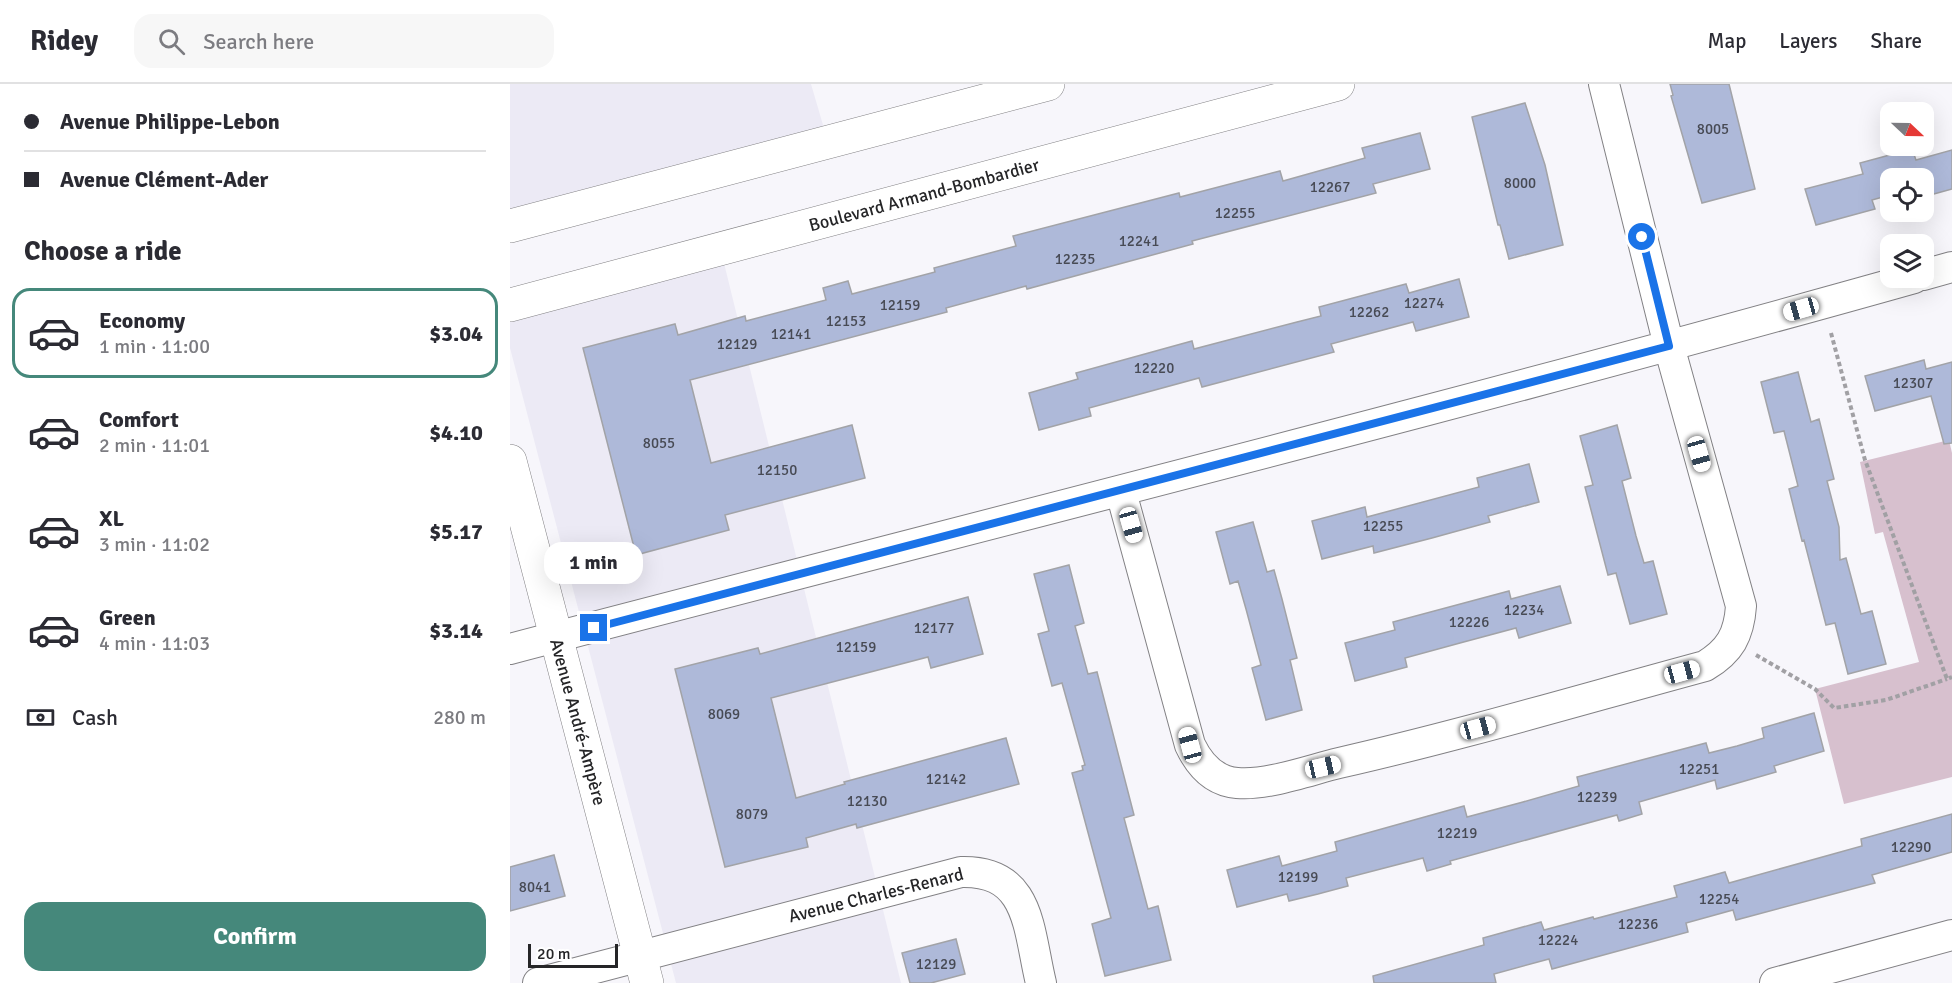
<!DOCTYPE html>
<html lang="en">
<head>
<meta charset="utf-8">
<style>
	:root { --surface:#fff; --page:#f7f7f7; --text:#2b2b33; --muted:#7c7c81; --line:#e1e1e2; --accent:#45887b }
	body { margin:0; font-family:Signika,sans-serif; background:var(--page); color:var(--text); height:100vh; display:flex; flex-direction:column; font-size:22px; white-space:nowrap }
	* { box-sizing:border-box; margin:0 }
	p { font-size:20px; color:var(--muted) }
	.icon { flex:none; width:33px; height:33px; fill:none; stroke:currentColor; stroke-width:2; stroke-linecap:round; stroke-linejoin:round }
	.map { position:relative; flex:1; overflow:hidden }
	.sheet { display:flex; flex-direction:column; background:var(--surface); width:510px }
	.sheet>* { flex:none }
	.hud { display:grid; align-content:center; height:132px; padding:0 24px; background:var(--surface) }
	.needle { width:39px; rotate:112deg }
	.fabs { position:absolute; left:1370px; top:18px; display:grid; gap:12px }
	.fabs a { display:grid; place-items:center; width:54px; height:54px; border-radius:12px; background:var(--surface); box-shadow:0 6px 24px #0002; font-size:30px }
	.scale { position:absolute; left:18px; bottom:15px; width:90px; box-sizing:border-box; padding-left:6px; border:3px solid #252527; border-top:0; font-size:16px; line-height:21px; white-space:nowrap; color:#252527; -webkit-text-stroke:4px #fff; paint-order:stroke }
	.end { position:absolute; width:27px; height:27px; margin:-14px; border:8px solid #1a73e8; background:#fff; box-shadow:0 0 0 3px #fff }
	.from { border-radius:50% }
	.bubble { position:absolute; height:42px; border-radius:18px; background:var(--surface); box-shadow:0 6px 24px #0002; font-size:20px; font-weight:700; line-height:42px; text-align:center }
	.car { position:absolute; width:18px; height:36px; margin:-18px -9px; border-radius:8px; box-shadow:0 0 4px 2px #0007; background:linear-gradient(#fff 24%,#345 0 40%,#fff 0 76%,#345 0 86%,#fff 0) }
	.hud b { display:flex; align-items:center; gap:21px; height:57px; font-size:22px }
	.hud b+b { border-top:2px solid var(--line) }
	.hud i { width:15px; height:15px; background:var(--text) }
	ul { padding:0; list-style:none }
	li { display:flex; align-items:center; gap:18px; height:90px; margin:0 12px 9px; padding:0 12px; border:3px solid transparent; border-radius:18px }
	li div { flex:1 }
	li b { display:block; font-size:22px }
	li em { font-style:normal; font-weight:700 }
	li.current { border-color:var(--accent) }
	li>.icon { width:54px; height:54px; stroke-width:1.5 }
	h2 { padding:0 24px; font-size:27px; line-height:72px }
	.pay { display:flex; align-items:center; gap:15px; height:66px; padding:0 24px; font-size:22px }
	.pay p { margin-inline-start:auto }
	.primary-button { display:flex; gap:12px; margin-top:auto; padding:12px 24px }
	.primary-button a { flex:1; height:69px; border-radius:18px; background:var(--accent); color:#fff; font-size:24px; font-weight:700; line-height:69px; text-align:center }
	header { display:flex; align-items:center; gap:36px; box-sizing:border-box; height:84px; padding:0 30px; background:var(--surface); border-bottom:2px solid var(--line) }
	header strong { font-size:28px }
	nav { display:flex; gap:33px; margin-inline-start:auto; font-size:21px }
	.search { width:420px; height:54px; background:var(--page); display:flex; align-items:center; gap:15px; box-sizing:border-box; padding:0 21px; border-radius:18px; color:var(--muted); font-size:22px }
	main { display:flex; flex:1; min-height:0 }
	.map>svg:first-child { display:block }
	.built { fill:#eceaf5 }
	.green { fill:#d7c0ce }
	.building { fill:#aeb9d9; stroke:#a2a3a7; stroke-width:1.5 }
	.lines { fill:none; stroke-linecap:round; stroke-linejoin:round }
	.street-casing { stroke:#828184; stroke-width:32 }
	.secondary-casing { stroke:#828184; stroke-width:34 }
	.path { stroke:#a1a0a4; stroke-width:4; stroke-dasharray:4.5 3; stroke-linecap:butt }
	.street { stroke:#fff; stroke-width:30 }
	.secondary { stroke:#fff; stroke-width:33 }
	.route { stroke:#1a73e8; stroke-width:8 }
	.labels { text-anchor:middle; stroke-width:4.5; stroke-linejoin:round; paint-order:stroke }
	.number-label { font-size:15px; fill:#474a54 }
	.street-label { font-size:18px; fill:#252527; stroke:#fff }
</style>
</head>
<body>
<header>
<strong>Ridey</strong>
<div class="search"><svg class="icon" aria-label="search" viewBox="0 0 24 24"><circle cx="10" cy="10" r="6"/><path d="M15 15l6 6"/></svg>Search here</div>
<nav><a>Map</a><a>Layers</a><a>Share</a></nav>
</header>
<main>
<section class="sheet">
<div class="hud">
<b><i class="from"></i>Avenue Philippe-Lebon</b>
<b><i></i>Avenue Clément-Ader</b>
</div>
<h2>Choose a ride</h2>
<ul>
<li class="current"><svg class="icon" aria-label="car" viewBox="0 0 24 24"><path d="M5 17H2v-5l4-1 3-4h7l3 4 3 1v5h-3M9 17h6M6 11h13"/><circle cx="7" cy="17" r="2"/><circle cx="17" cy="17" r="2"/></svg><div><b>Economy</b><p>1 min · 11:00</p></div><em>$3.04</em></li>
<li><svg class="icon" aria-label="car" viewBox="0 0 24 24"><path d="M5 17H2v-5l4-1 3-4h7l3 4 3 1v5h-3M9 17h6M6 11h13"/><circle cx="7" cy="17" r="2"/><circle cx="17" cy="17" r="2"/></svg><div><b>Comfort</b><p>2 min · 11:01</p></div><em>$4.10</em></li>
<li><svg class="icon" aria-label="car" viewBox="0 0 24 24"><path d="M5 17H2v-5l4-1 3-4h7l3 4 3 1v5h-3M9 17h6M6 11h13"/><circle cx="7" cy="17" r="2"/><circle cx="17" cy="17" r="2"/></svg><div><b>XL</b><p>3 min · 11:02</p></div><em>$5.17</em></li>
<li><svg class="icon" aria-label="car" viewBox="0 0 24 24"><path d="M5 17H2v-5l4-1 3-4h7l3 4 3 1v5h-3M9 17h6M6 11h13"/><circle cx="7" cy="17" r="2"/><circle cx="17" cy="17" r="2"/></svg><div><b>Green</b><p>4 min · 11:03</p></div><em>$3.14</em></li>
</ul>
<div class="pay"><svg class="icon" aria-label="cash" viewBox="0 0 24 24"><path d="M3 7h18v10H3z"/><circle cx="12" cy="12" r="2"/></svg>Cash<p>280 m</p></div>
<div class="primary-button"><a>Confirm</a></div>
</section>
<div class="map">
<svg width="1442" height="899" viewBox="0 0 1442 899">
	<rect width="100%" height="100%" fill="#f7f6fb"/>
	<!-- built -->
	<path class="built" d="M0,0H301L318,58L0,142Z
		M212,171L391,899H166L0,264V228Z"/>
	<!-- green -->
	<path class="green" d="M1439,356L1442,369V693L1334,720L1305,605L1409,578L1373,448L1365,450L1350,378Z"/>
	<!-- building -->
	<path class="building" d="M1160,0H1219L1245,105L1192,119L1161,12L1163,11Z
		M1015,19L1035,81L1053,161L999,175L990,141H988L962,33Z
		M910,49L920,85L863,100L866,109L682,157L683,160L517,205L516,202L436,224L437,228L180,296L201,379L342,341L355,394L215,431L219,446L126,471L73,264L165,240L168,251L235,232L236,237L316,216L313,204L338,197L342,210L425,188L424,184L506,162L503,152L669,109L670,113L770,87L773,97L855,74L852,64Z
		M1402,65L1406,76L1442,66V105L1413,113V94H1380V111L1362,116L1365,125L1306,141L1295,105L1353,90L1350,79Z
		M949,195L959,233L906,247L903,238L821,260L824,268L692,303L689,294L579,324L581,332L529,346L519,309L568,295L566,289L682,257L684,265L787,238L811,232L809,223L896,200L899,209Z
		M1414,276L1416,285L1442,278V359L1434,360L1421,312L1365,327L1355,292Z
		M1288,288L1301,338L1309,335L1324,395L1317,397L1329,443L1330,476L1336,474L1351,530L1362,527L1376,580L1338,590L1325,539L1316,541L1294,456L1292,457L1279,405L1288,402L1274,347L1264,349L1251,298Z
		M1107,341L1121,394L1112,397L1126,452L1134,479L1143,477L1157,530L1120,540L1106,489L1098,491L1075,403L1083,401L1070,352Z
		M1019,380L1029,418L978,432L980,438L922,454L864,469L863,462L812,475L802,437L855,423L857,433L969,403L967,394Z
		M743,438L757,488L764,486L772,515L787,574L780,576L792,626L756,636L742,584L751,581L736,525L728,497L720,500L706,448Z
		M559,481L574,539L565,542L578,590L587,588L624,731L614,734L638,825L648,822L661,876L595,892L582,840L601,834L562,689L573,686L572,682L575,681L552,599L542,602L528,550L539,547L524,490Z
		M1050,502L1061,539L1009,554L1006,544L950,559L895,574L897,583L845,597L835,559L885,546L883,538L969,515L999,507L1001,515Z
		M458,513L473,570L421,584L418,573L261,614L286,714L335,700L334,698L496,654L509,700L347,744L346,740L296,754L298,763L215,783L165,585L248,564L250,570Z
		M1304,629L1314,667L1264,682L1266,688L1207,705L1205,696L1181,703L1129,718L1132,730L1109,737L1107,731L940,777L941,780L917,787L913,774L836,794L838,802L808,810L779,817L777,810L727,823L717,786L769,772L772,782L827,767L825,758L954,722L957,733L1013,718L1069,702L1067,693L1196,659L1199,669L1227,662L1254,654L1252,644Z
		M1442,730V768L1362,791L1365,799L1226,836L1223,826L1176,839L1178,848L1042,885L1039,875L984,890L986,899H864L863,892L974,861L973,854L1031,838L1034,846L1083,833L1084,835L1167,813L1164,802L1215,788L1219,799L1352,762L1351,755Z
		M44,771L55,812L0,827V783Z
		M446,855L455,890L421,899H400L392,869Z"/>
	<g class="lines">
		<!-- street casing -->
		<g class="street-casing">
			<path id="street" d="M1413,191L1442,183
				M611,408L680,661C689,680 703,697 727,699C756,702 800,686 829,679C952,651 1073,615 1195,582C1220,567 1229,551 1231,522L1159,262L1094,0
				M0,565C468,442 938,325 1404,194
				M28,899L451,788C521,786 518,846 531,899
				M1265,899L1442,851"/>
		</g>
		<!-- secondary casing -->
		<g class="secondary-casing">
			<path id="secondary" d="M0,142L538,0
				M0,221L828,0
				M0,377L137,899"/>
		</g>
		<!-- path -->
		<path class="path" d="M1321,249L1355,376L1437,595L1442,593
			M1246,571L1305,605L1324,624L1376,616L1437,595"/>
		<!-- street -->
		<use href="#street" class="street"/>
		<!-- secondary -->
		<use href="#secondary" class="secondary"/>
	</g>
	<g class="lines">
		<!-- route -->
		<path class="route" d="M84,544L1159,262L1132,153"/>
	</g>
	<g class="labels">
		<!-- number labels -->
		<g class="number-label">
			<text x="1203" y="50">8005</text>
			<text x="1010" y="104">8000</text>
			<text x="820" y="108">12267</text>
			<text x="725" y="134">12255</text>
			<text x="629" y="162">12241</text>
			<text x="565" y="180">12235</text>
			<text x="914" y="224">12274</text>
			<text x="390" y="226">12159</text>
			<text x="859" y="233">12262</text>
			<text x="336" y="242">12153</text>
			<text x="281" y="255">12141</text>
			<text x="227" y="265">12129</text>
			<text x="644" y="289">12220</text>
			<text x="1403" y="304">12307</text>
			<text x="149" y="364">8055</text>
			<text x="267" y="391">12150</text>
			<text x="873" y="447">12255</text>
			<text x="1014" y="531">12234</text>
			<text x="959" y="543">12226</text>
			<text x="424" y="549">12177</text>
			<text x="346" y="568">12159</text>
			<text x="214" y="635">8069</text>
			<text x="1189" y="690">12251</text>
			<text x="436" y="700">12142</text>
			<text x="1087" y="718">12239</text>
			<text x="357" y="722">12130</text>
			<text x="242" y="735">8079</text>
			<text x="947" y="754">12219</text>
			<text x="1401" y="768">12290</text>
			<text x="788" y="798">12199</text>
			<text x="25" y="808">8041</text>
			<text x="1209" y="820">12254</text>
			<text x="1128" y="845">12236</text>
			<text x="1048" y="861">12224</text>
			<text x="426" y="885">12129</text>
		</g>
		<!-- street labels -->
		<g class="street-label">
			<text transform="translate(414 111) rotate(-15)" y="6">Boulevard Armand-Bombardier</text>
			<text transform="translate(68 638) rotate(75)" y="6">Avenue André-Ampère</text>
			<text transform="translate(366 811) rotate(-14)" y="6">Avenue Charles-Renard</text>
		</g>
	</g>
</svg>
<div class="fabs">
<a><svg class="needle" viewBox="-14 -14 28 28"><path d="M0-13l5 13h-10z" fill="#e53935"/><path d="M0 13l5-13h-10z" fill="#7c7c81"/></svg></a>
<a><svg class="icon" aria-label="locate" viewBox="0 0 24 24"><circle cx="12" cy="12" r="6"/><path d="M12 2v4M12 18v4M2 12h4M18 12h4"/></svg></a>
<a><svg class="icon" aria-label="layers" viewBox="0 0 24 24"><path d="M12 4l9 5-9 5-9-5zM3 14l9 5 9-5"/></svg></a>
</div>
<div class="scale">20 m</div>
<i class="end from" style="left:1132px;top:153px"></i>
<i class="end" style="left:84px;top:544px"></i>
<div class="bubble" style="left:34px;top:458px;width:99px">1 min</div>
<i class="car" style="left:1291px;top:225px;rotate:254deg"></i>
<i class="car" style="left:1189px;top:370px;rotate:164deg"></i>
<i class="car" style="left:621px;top:441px;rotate:164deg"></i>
<i class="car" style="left:1172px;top:588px;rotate:75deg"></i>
<i class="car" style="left:968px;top:644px;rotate:75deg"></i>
<i class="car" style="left:680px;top:661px;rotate:345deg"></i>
<i class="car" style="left:813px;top:683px;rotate:77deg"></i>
</div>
</main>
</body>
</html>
